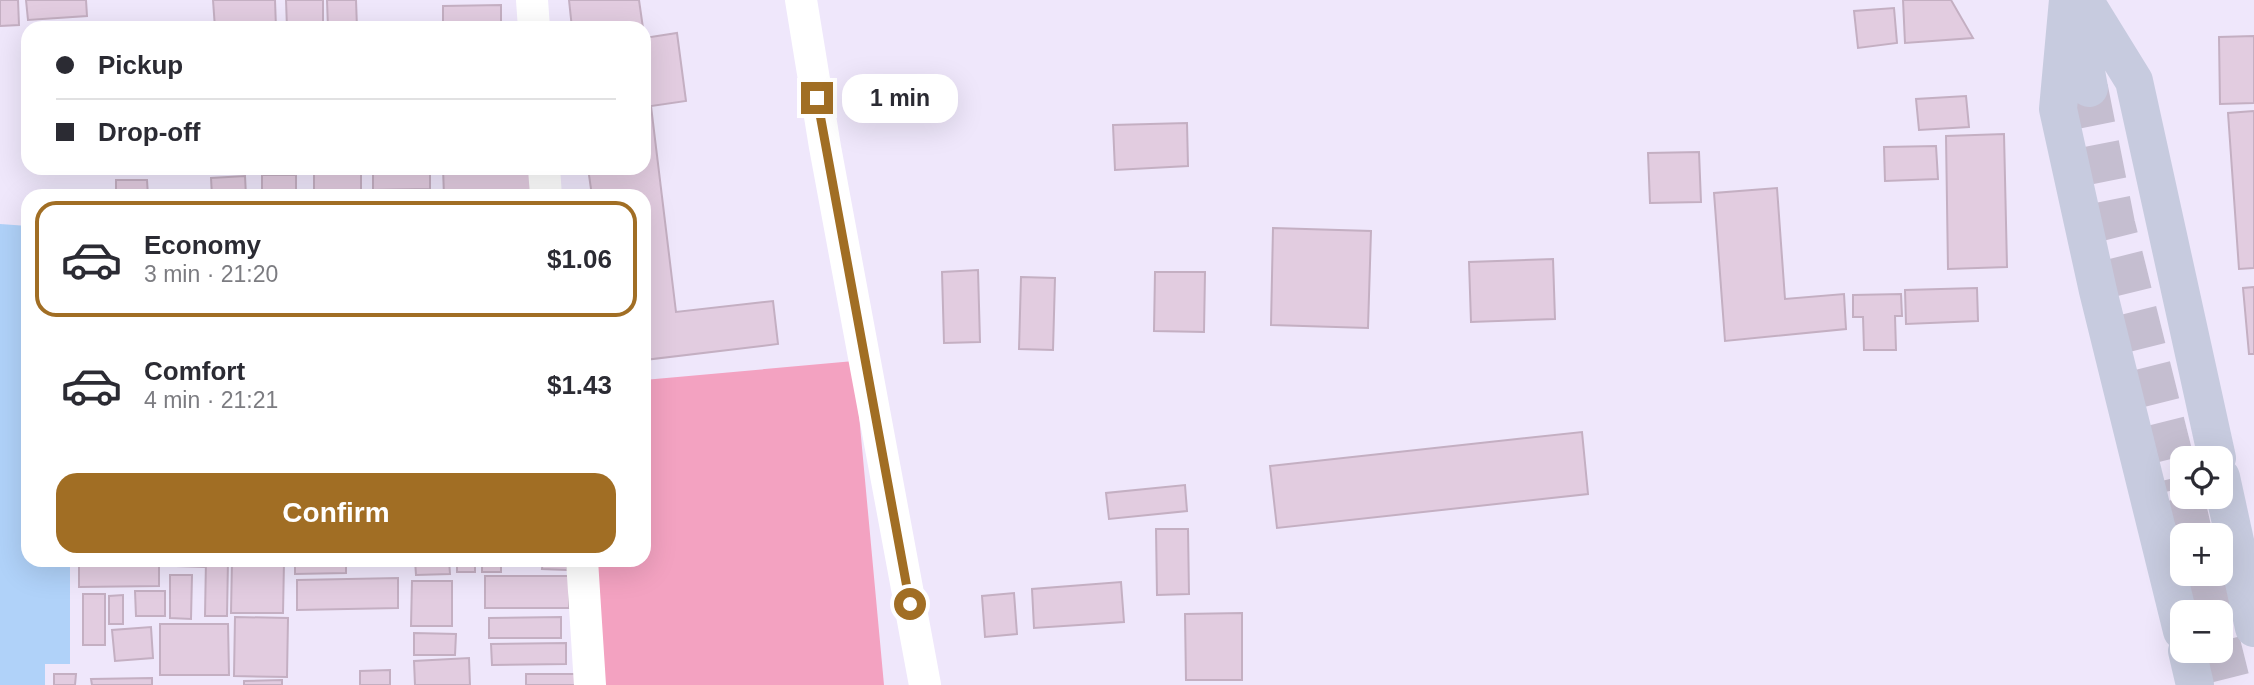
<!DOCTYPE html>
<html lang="en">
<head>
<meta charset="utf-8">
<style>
	:root { --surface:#fff; --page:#f2f2f3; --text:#2b2b33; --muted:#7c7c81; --line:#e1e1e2; --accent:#a16e24 }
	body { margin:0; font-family:Helvetica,sans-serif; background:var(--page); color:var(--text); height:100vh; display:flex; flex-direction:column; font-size:26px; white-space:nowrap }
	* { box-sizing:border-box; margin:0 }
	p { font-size:23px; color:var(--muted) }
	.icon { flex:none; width:38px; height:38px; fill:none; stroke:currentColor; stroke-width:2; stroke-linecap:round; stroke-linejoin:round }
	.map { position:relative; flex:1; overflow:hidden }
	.panel { position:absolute; left:21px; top:189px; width:630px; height:378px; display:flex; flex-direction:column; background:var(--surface); border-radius:21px; box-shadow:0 7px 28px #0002 }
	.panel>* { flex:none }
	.banner { position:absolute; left:21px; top:21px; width:630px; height:154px; border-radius:21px; box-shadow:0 7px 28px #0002; display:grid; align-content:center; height:154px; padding:0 35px; background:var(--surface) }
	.controls { position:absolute; left:2170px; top:446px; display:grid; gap:14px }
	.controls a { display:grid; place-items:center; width:63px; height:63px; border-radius:14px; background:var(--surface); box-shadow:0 7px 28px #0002; font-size:35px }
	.end { position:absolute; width:32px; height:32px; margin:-16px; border:9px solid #a16e24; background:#fff; box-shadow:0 0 0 4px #fff }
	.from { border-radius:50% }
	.bubble { position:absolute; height:49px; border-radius:21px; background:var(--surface); box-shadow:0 7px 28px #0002; font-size:23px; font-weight:800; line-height:49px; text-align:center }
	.banner b { display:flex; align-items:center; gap:24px; height:66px; font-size:26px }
	.banner b+b { border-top:2px solid var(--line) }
	.banner i { width:18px; height:18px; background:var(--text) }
	ul { padding:12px 0 0; list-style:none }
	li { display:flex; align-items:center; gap:21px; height:116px; margin:0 14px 10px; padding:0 21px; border:4px solid transparent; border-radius:21px }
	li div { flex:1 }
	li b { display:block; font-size:26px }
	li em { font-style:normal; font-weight:800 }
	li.selected { border-color:var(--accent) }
	li>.icon { width:63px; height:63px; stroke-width:1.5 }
	.action { display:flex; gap:14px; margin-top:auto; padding:14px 35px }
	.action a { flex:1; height:80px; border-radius:21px; background:var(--accent); color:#fff; font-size:28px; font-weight:800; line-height:80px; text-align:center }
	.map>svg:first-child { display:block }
	.green { fill:#f3a2c1 }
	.water { fill:#b0d2f9 }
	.building { fill:#e2cce0; stroke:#c4afc2; stroke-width:2 }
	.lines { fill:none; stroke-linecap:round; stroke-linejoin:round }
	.secondary-tunnel { stroke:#c5bed0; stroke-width:38; stroke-dasharray:38 19; stroke-linecap:butt }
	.minor { stroke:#fff; stroke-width:32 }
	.secondary { stroke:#c7cbdf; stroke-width:38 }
	.route { stroke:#a16e24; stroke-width:9 }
</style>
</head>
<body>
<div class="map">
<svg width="2254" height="685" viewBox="0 0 2254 685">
	<rect width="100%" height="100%" fill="#efe7fb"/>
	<!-- green -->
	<path class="green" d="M854,361L884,685H600L588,560H644V380Z"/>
	<!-- water -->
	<path class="water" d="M0,224L28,226V560H70V664H45V685H0Z"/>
	<!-- building -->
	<path class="building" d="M0,0H18L19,25L0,26Z
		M26,0H86L87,16L28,20Z
		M213,0H275L276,28H215Z
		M286,0H323V28H287Z
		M327,0H356L357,28H328Z
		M569,0H639L643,28H572Z
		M1903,0H1951L1973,38L1905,43Z
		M501,5V28H443V6Z
		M1894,8L1897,43L1858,48L1854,11Z
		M677,33L686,101L651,106L676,312L773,301L778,344L644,360V196H592L588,168H644V38Z
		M2254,36V103L2220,104L2219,37Z
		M1966,96L1969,127L1919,130L1916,99Z
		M2254,111V268L2239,269L2228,113Z
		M1187,123L1188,166L1115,170L1113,125Z
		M2004,134L2007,267L1948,269L1946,136Z
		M1936,146L1938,179L1885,181L1884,147Z
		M1699,152L1701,202L1650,203L1648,153Z
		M106,168H160V169L107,172Z
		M373,168H430V189L373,190Z
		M443,168H530L531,195L444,196Z
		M314,174H361V196H314Z
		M262,175H296V196H262Z
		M245,176L246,196H212L211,178Z
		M116,180H147L148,196H116Z
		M1777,188L1785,299L1844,294L1846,329L1725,341L1714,193Z
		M1273,228L1371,231L1368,328L1271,325Z
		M1553,259L1555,319L1471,322L1469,262Z
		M978,270L980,342L944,343L942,272Z
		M1155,272H1205L1204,332L1154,331Z
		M1021,277L1055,278L1053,350L1019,349Z
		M2254,287V354H2249L2243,288Z
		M1977,288L1978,321L1906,324L1905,290Z
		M1901,294L1902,316H1895L1896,350H1864L1863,317H1853V295Z
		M644,416H647L650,510H644Z
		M1582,432L1588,494L1277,528L1270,466Z
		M1185,485L1187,511L1109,519L1106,493Z
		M1156,529H1188L1189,594L1157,595Z
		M79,560H159V586L79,587Z
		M177,560H205V567L177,566Z
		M206,560H228L227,616H205Z
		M295,560H346V573L295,574Z
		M362,560H393V564L362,566Z
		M415,560H449L450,574L416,575Z
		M457,560H475V572H457Z
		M482,560H501V572H482Z
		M543,560H568L567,570L542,569Z
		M232,561L284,562L283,613H231Z
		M170,575H192L191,619L170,618Z
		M485,576H569V608H485Z
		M398,578V608L297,610V580Z
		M412,581H452V626H411Z
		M1121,582L1124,622L1034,628L1032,589Z
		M135,591H165V616H136Z
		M1014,593L1017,634L985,637L982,596Z
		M83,594H105V645H83Z
		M123,595V624H109V596Z
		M1242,613V680H1186L1185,614Z
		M235,617L288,618L287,677L234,676Z
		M561,617V638H489V618Z
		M160,624H228L229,675H160Z
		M151,627L153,658L115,661L112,630Z
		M414,633L456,634L455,655H414Z
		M566,643V664L492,665L491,644Z
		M469,658L470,685H415L414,661Z
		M390,670V685H360V671Z
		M54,674H76L75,685H54Z
		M526,674H577V685H526Z
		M152,678V685H92L91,679Z
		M282,680V685H244V681Z"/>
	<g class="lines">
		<!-- secondary-tunnel -->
		<path class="secondary-tunnel" d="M2089,88L2116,224L2182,488
			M2185,497L2194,536
			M2204,574L2214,612
			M2221,641L2232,685"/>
		<!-- minor -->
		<path class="minor" d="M532,0L534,28
			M801,0L825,147L925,685
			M544,168L546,196
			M582,560L590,685"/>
		<!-- secondary -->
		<path class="secondary" d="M2068,0L2058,109L2098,291L2182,631
			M2084,0L2134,81L2217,458
			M2078,26L2089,88
			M2221,477L2254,628
			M2187,651L2195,685"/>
	</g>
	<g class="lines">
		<!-- route -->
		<path class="route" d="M817,98L910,604"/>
	</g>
</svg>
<div class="controls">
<a><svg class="icon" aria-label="locate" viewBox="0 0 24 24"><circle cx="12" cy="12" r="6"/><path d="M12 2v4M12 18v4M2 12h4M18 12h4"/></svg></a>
<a>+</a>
<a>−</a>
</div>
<i class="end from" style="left:910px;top:604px"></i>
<i class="end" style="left:817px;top:98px"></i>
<div class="bubble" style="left:842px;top:74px;width:116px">1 min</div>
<div class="banner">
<b><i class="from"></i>Pickup</b>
<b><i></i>Drop-off</b>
</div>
<section class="panel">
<ul>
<li class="selected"><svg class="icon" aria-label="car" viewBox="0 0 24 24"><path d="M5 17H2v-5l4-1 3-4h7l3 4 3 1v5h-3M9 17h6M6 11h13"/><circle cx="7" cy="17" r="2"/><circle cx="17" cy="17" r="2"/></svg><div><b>Economy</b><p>3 min · 21:20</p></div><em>$1.06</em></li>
<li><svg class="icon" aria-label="car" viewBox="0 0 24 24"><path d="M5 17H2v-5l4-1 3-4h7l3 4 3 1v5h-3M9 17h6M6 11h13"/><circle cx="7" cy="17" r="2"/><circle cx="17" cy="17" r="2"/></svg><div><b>Comfort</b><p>4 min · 21:21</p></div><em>$1.43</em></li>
</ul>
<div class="action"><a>Confirm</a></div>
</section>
</div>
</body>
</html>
